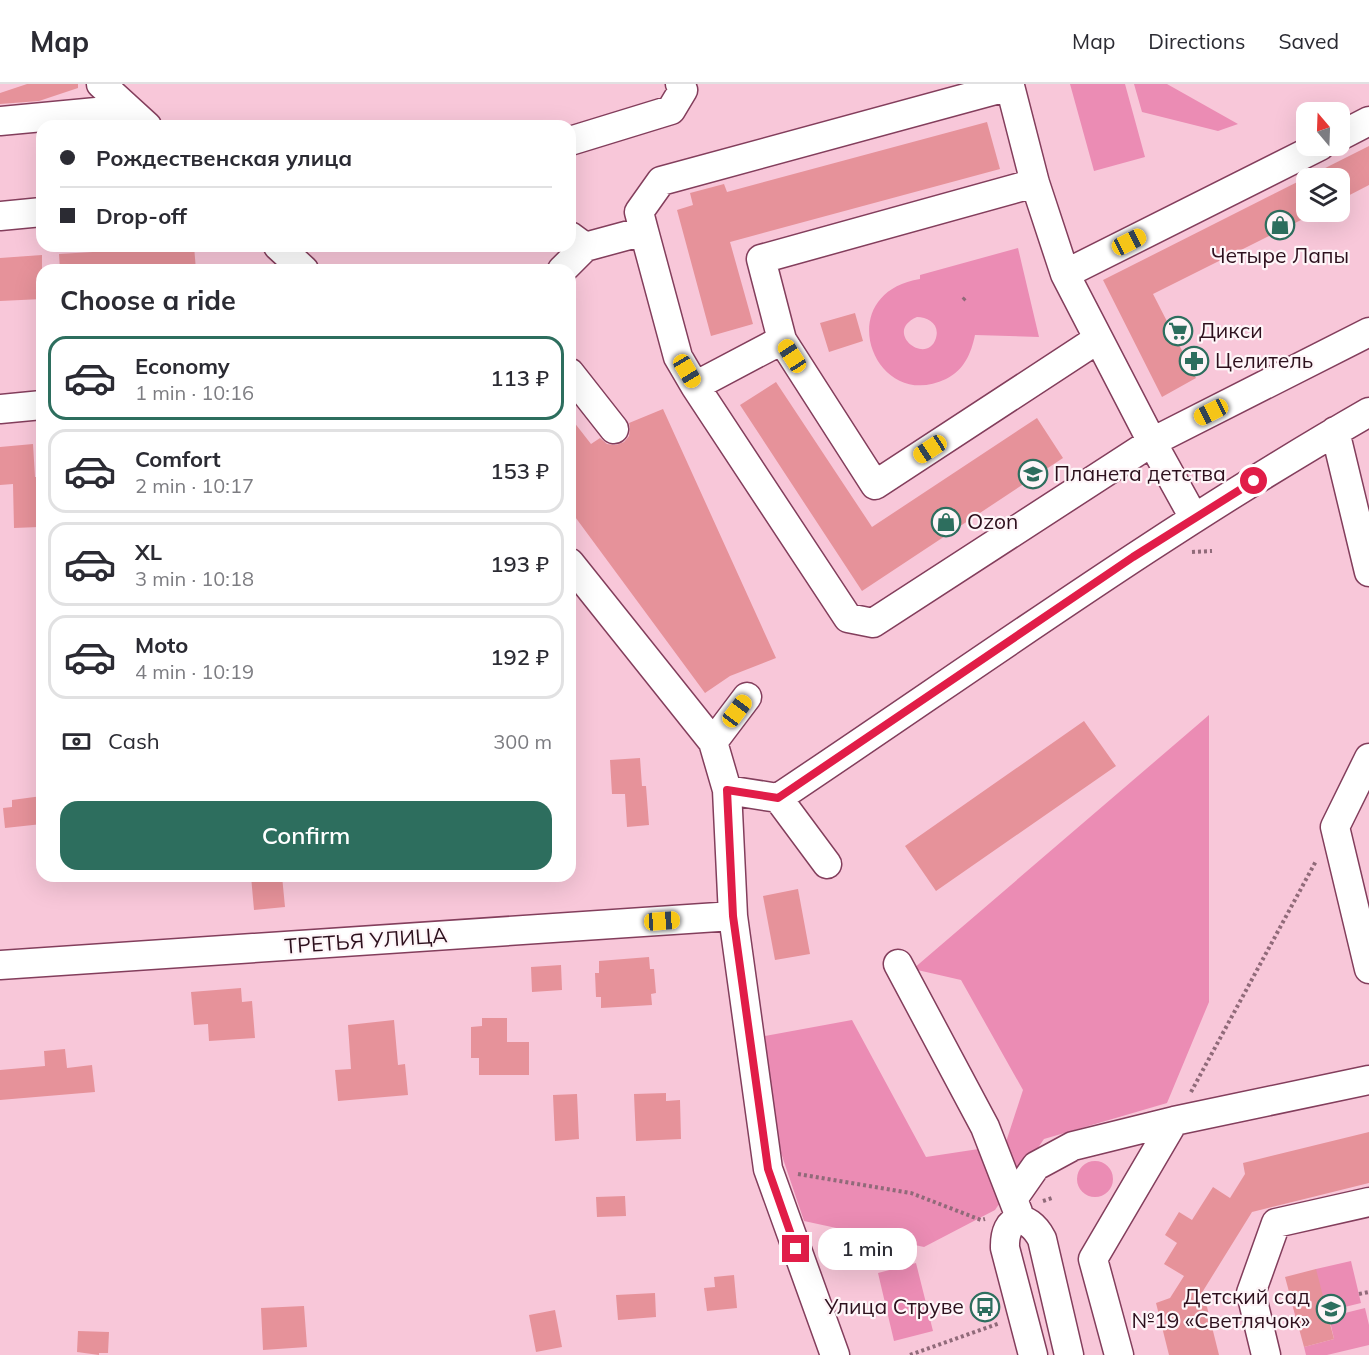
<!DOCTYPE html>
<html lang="en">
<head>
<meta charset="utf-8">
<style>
	:root { --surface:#fff; --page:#f2f2f3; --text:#2b2b33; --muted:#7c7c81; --line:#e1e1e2; --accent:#2d6e5e }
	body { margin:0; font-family:Mulish,sans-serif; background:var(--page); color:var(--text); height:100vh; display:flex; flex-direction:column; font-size:22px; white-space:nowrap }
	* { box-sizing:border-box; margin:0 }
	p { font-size:20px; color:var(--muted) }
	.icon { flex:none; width:33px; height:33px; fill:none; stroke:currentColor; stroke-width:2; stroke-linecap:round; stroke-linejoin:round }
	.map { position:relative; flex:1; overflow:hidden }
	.panel { position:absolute; left:36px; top:180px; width:540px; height:618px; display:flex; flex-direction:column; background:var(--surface); border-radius:18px; box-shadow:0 6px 24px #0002 }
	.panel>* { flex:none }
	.banner { position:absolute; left:36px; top:36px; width:540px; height:132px; border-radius:18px; box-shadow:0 6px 24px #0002; display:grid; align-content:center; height:132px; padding:0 24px; background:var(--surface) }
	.needle { width:39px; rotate:341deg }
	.tools { position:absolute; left:1296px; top:18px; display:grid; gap:12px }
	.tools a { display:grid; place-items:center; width:54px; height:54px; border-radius:12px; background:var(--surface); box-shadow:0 6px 24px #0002; font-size:30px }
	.end { position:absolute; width:27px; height:27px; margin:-14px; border:8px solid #e11d48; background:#fff; box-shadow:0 0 0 3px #fff }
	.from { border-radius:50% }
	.bubble { position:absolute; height:42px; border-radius:18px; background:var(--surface); box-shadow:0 6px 24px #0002; font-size:20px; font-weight:600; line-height:42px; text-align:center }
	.car { position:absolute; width:18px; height:36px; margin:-18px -9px; border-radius:8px; box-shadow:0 0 4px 2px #0007; background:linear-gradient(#f5c518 24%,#345 0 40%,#f5c518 0 76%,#345 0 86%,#f5c518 0) }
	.banner b { display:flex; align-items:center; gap:21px; height:57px; font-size:22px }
	.banner b+b { border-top:2px solid var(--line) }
	.banner i { width:15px; height:15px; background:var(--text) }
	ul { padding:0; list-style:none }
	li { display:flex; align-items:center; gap:18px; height:84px; margin:0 12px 9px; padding:0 12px; border:3px solid var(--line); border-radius:18px }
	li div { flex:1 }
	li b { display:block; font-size:22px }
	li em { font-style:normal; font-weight:600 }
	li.active { border-color:var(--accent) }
	li>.icon { width:54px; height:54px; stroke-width:1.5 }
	h2 { padding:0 24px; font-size:27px; line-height:72px }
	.pay { display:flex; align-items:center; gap:15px; height:66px; padding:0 24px; font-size:22px }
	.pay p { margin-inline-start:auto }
	.button { display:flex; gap:12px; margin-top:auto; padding:12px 24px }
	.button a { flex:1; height:69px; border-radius:18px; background:var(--accent); color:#fff; font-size:24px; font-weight:600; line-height:69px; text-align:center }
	header { display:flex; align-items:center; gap:36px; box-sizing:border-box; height:84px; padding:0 30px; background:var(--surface); border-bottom:2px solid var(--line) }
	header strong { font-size:28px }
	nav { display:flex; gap:33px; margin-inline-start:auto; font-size:21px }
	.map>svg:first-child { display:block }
	.green { fill:#eb8cb4; fill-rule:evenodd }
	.building { fill:#e6929a }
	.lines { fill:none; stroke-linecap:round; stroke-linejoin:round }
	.minor-casing { stroke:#833e5c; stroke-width:31 }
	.path { stroke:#906a79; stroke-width:4; stroke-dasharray:3 3; stroke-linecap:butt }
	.minor { stroke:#fff; stroke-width:28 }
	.route { stroke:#e11d48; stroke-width:8 }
	.labels { text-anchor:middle; stroke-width:4.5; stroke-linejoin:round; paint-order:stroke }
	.poi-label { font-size:21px; fill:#2d101d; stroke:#fef5f8; text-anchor:start }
	.street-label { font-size:21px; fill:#2d101d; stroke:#fef5f8 }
</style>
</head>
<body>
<header>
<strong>Map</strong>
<nav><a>Map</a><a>Directions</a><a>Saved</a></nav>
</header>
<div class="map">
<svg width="1369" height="1271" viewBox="0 0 1369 1271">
	<rect width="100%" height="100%" fill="#f8c7d9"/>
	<!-- green -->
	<path class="green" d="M1070,0H1125L1145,73L1094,87Z
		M1134,0H1167L1238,40L1218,47L1142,28Z
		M1018,164L1039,253L975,251C971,270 964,286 946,295C874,330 829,210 920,195V191ZM917,233C928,233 940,240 936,254C927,283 882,248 917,233Z
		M1209,631V918L1167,1019L1044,1055L995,1126L924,1163L804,1137L777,1057L765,952L852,936L926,1073L1005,1061L1023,1006L961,896L913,885Z
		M1077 1095a18 18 0 1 1 36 0a18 18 0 1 1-36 0Z
		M1351,1177L1361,1219L1296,1235L1291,1215L1316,1185Z
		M916,1179L933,1247L894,1257L878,1189Z
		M1365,1224L1369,1241V1261L1327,1271H1306L1304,1263L1334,1255L1329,1233Z"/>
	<!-- building -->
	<path class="building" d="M27,0H78V4L39,17L0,20V9Z
		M987,38L1000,85L730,158L753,240L711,252L677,126L693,121L690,109L724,100L727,108Z
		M1369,62V101L1340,116V94H1306V128H1317L1153,210L1196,294L1162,313L1103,196Z
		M194,162L196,186H60L59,170Z
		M42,171V215L0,217V174Z
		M855,229L863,257L829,268L820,239Z
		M776,298L872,443L1037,334L1063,374L862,507L740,321Z
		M663,325L776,574L730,592L705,609L570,426V333L591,360L600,354L607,360L616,361L624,358L629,352L630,343L629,339Z
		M33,360L35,393H37L39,443L14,444L13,400L0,401V363Z
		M1084,637L1116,682L936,807L905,762Z
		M640,674L642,702H646L649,741L627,743L625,710H612L610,676Z
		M42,712V740L5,744L3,724L12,723V716Z
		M251,792H282L285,823L254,826Z
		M798,805L810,870L775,876L763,812Z
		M649,873L650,885H654L656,909L651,910L652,921L601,924V913H596L595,889H599V877Z
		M561,881L562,906L532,908L531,883Z
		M241,904L242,918L252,917L255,954L209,957L208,940L194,941L191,908Z
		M482,934H507V958H529V991H479V974H471V943L482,942Z
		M394,936L398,981L405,980L408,1011L338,1017L335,986L351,985L348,941Z
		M65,965L67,984L92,981L95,1008L0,1016V986L45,982L44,967Z
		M666,1009V1017L680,1016L681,1055L636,1057L634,1010Z
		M577,1010L579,1055L555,1057L553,1011Z
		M1369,1048V1099L1252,1128L1203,1207L1219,1271H1169L1156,1219L1170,1214L1184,1192L1164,1180L1177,1159L1165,1151L1179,1128L1192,1136L1213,1103L1230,1114L1245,1090L1243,1079Z
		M625,1112L626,1132L597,1133L596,1113Z
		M1316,1185L1334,1255L1304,1263L1285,1193Z
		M734,1191L737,1224L707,1227L704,1204L715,1203L714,1193Z
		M655,1209L656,1233L618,1236L616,1211Z
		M304,1222L307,1263L263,1266L261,1224Z
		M555,1226L562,1263L536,1268L529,1231Z
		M78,1247L109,1248L108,1269H99V1271L77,1268Z"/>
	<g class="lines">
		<!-- minor casing -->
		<g class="minor-casing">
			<path id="minor" d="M101,0L147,42
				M0,37L128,25
				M1340,52L1369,37
				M570,57L671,26L683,6L680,0
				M1035,99L761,175L782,256L875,401L1098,255
				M0,132L42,128
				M644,147L639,128L661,97L1010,2L1035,99L1065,190L1152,358L1194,434
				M570,152L585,163L644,147L678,273L695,302L848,534L873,539L1152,358L1369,248
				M278,162L304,186
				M562,186L585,163
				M1065,190L1320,62
				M570,289L614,345
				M695,302L782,256
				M0,325L42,321
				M1335,347L1369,488
				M570,479L713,658L727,706L733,832L768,1085L835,1271
				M713,658L747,613
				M1369,674L1335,743L1369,885
				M727,706L778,714C974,583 1165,445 1369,328
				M778,714L827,780
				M898,880L985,1043L1018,1128
				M0,881L733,832
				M1013,1115L1036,1082L1073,1062L1174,1037L1369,996
				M1033,1271L1005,1164C1004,1131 1027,1127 1042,1155L1069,1271
				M1119,1271L1093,1175L1174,1037
				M1266,1271L1251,1209L1276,1139L1369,1118"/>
		</g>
		<!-- path -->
		<path class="path" d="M963,216L966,213
			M1192,468L1212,467
			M1191,1008L1316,777
			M798,1090L911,1109L981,1136L985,1135
			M1043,1117L1052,1114
			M1359,1210L1369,1208
			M910,1271L1000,1239"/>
		<!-- minor -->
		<use href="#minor" class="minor"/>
	</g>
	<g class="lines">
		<!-- route -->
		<path class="route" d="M796,1165L768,1085L733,832L727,706L778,714L1133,473L1254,397"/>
	</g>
	<!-- icons -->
	<defs>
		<g id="shop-ring" transform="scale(1.5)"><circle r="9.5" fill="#fef5f8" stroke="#2d6e5e" stroke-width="1.5"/><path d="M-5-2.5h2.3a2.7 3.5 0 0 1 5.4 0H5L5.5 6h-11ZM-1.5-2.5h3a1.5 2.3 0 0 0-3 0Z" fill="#2d6e5e"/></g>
		<g id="supermarket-ring" transform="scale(1.5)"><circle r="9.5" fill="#fef5f8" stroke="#2d6e5e" stroke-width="1.5"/><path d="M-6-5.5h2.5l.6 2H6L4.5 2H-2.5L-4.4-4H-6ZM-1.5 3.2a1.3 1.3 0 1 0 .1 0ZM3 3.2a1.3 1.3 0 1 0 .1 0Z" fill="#2d6e5e"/></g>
		<g id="pharmacy-ring" transform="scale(1.5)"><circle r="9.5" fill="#fef5f8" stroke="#2d6e5e" stroke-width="1.5"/><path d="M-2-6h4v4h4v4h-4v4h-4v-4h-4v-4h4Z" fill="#2d6e5e"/></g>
		<g id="school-ring" transform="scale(1.5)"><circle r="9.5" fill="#fef5f8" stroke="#2d6e5e" stroke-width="1.5"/><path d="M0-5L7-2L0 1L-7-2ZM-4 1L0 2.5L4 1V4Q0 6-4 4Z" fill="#2d6e5e"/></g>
		<g id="bus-ring" transform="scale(1.5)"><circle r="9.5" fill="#fef5f8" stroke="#2d6e5e" stroke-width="1.5"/><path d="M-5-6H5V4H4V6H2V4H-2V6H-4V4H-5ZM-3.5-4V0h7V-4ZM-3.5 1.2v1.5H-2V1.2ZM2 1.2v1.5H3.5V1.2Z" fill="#2d6e5e"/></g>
	</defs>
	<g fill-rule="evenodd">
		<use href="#shop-ring" x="1280" y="141"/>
		<use href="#supermarket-ring" x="1178" y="247"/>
		<use href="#pharmacy-ring" x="1194" y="277"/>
		<use href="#school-ring" x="1033" y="390"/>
		<use href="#shop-ring" x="946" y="438"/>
		<use href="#bus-ring" x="985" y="1223"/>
		<use href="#school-ring" x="1331" y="1225"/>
	</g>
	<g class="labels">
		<!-- poi labels -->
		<g class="poi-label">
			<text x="1280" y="179" text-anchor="middle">Четыре Лапы</text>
			<text x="1199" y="254">Дикси</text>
			<text x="1215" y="284">Целитель</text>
			<text x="1054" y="397">Планета детства</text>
			<text x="967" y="445">Ozon</text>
			<text x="1310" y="1220" text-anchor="end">Детский сад<tspan x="1310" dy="24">№19 «Светлячок»</tspan></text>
			<text x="964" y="1230" text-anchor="end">Улица Струве</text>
		</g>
		<!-- street labels -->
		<g class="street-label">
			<text transform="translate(366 857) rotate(-4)" y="7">ТРЕТЬЯ УЛИЦА</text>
		</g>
	</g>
</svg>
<div class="tools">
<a><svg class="needle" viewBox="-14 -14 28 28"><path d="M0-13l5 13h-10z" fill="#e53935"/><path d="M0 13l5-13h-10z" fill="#7c7c81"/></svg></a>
<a><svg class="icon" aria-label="layers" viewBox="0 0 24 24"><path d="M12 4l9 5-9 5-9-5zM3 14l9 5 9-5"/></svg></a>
</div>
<i class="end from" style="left:1254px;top:397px"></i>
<i class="end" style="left:796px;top:1165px"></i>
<div class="bubble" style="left:818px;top:1144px;width:99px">1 min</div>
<i class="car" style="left:1129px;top:158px;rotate:63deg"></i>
<i class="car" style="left:792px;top:272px;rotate:327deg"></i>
<i class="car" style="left:687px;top:287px;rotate:149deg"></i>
<i class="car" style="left:1211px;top:328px;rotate:243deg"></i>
<i class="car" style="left:930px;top:365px;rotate:237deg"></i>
<i class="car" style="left:737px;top:627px;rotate:37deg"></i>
<i class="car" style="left:662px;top:837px;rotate:86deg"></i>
<div class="banner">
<b><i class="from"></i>Рождественская улица</b>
<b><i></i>Drop-off</b>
</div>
<section class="panel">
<h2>Choose a ride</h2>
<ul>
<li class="active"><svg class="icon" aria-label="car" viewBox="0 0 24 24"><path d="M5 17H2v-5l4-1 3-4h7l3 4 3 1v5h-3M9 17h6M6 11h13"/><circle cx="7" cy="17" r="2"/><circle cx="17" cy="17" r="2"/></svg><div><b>Economy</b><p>1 min · 10:16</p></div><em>113 ₽</em></li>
<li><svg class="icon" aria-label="car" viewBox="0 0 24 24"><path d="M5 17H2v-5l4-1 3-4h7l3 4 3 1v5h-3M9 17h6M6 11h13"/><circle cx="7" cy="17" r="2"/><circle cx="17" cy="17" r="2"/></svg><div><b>Comfort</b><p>2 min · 10:17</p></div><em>153 ₽</em></li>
<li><svg class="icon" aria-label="car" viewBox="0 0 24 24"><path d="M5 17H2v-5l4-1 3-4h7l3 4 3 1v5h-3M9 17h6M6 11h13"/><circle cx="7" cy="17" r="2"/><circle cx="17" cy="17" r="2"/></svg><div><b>XL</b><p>3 min · 10:18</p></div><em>193 ₽</em></li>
<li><svg class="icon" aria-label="car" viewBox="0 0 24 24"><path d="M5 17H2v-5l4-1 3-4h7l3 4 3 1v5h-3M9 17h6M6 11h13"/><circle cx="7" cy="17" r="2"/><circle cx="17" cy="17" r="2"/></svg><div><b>Moto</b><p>4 min · 10:19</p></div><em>192 ₽</em></li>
</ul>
<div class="pay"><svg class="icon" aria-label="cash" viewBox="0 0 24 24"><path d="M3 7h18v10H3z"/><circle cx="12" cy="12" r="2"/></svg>Cash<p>300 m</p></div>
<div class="button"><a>Confirm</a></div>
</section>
</div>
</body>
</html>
